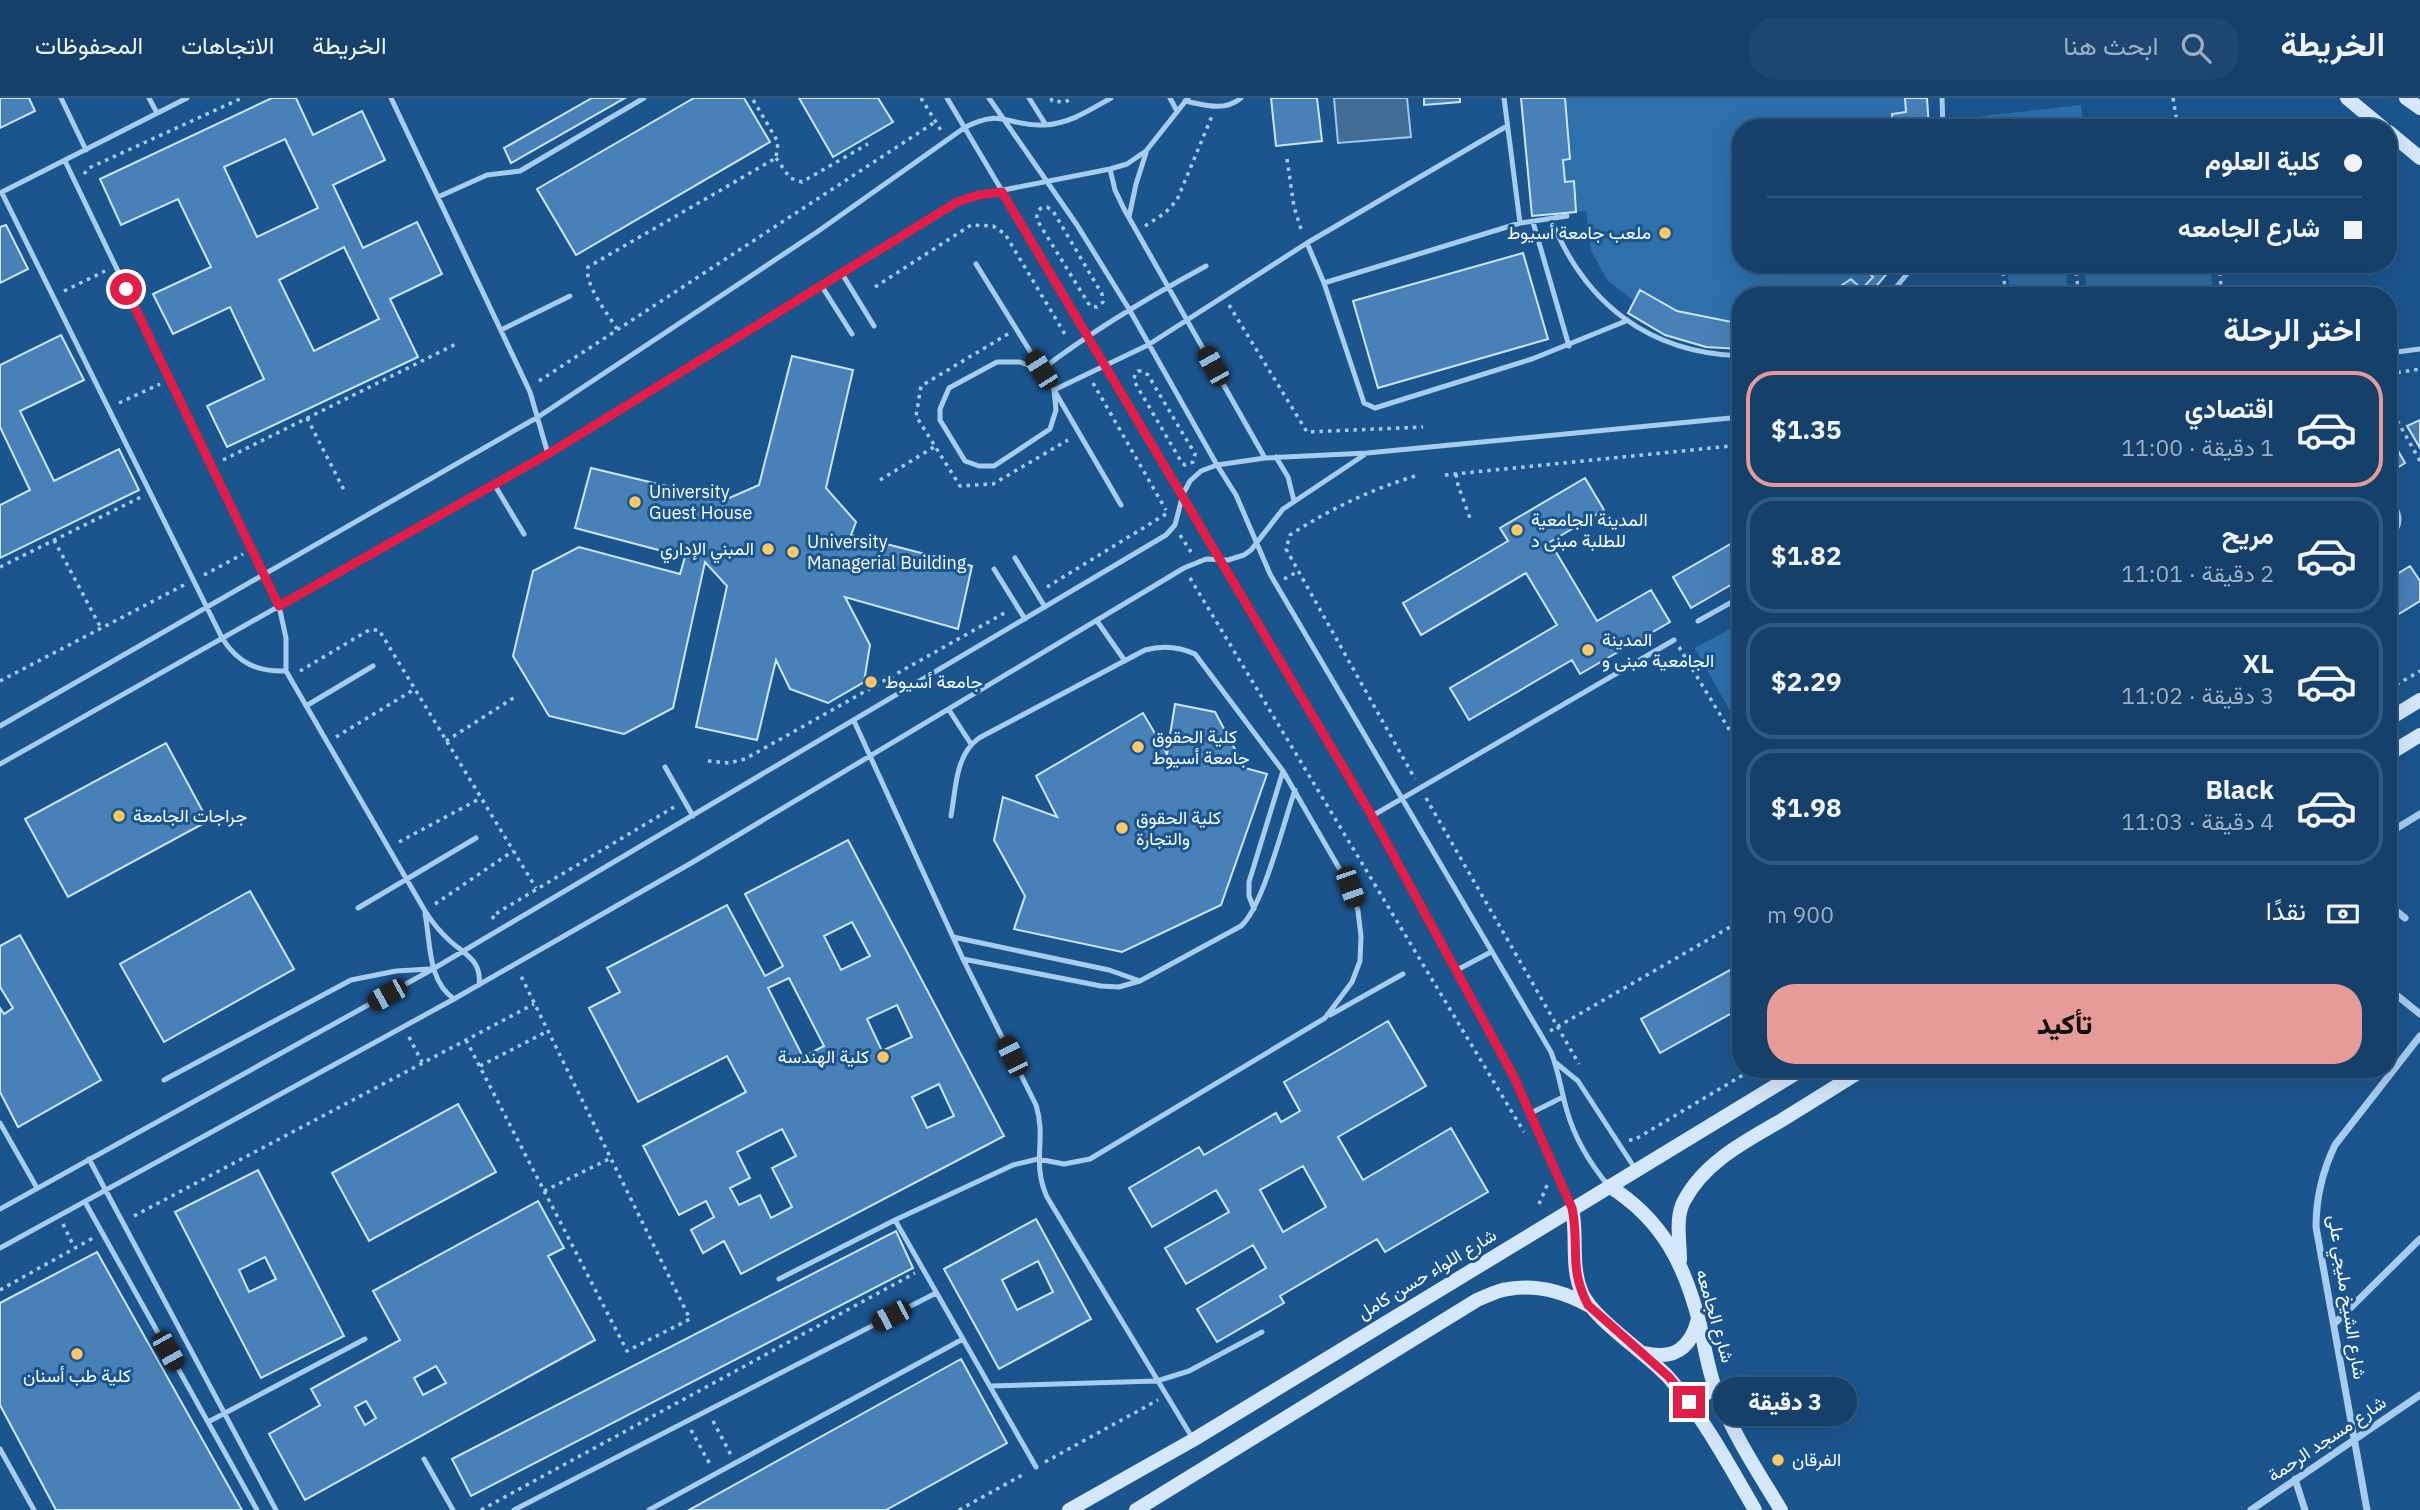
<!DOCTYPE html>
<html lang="ar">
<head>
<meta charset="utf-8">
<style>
	:root { --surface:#14406a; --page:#1d4770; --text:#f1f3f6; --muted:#9dafc1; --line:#33597e; --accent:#e69b98 }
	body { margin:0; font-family:"IBM Plex Sans",Vazirmatn,sans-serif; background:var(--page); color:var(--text); direction:rtl; height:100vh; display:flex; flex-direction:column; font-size:26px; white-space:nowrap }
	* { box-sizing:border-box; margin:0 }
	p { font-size:23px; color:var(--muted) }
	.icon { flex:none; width:38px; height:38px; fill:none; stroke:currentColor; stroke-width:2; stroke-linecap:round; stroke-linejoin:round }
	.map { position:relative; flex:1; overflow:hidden; direction:ltr }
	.side { position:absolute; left:1732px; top:189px; width:665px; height:791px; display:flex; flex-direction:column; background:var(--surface); border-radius:28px; box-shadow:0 7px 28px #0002,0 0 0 2px var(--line); direction:rtl }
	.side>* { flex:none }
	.hud { position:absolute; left:1732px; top:21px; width:665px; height:154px; border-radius:28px; box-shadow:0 7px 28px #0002,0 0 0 2px var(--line); direction:rtl; display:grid; align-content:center; height:154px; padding:0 35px; background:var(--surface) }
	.end { position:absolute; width:32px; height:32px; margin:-16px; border:9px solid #e11d48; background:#fff; box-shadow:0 0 0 4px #fff }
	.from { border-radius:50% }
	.bubble { position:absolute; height:49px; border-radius:24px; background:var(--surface); box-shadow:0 7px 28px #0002,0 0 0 2px var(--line); font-size:23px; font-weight:800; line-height:49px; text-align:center; direction:rtl }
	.car { position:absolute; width:21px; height:42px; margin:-21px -10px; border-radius:9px; box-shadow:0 0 5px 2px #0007; background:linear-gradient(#222 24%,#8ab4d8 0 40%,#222 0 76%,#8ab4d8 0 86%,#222 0) }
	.hud b { display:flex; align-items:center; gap:24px; height:66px; font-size:26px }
	.hud b+b { border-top:2px solid var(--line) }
	.hud i { width:18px; height:18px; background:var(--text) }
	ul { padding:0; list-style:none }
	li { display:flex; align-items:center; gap:21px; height:116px; margin:0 14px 10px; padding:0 21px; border:4px solid var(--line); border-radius:28px }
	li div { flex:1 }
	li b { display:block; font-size:26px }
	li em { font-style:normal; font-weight:800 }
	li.on { border-color:var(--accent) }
	li>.icon { width:63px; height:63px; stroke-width:1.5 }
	h2 { padding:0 35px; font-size:32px; line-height:84px }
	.pay { display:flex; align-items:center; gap:18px; height:77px; padding:0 35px; font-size:26px }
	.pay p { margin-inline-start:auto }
	.cta { display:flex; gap:14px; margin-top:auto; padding:14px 35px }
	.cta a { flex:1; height:80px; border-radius:28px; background:var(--accent); color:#111; font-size:28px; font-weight:800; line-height:80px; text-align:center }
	header { display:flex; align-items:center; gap:42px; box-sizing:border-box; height:98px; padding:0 35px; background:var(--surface); border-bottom:2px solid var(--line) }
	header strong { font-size:33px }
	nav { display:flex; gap:38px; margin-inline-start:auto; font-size:24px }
	.search { width:490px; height:63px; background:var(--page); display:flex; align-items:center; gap:18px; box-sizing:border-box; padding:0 24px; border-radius:28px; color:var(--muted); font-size:26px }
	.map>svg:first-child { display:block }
	.green { fill:#2d70ac }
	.water { fill:#436c95; stroke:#9bc8f0; stroke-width:2 }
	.building { fill:#4781b8; stroke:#cee5fa; stroke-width:2; fill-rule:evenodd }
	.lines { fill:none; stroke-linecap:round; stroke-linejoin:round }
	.path { stroke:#a8ccee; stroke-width:3.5; stroke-dasharray:3.5 5; stroke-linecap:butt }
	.service { stroke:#a8ccee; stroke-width:5 }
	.minor { stroke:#a8ccee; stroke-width:7 }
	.secondary { stroke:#d5e7fa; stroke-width:14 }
	.route { stroke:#e11d48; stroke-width:9 }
	.poi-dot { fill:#ffc865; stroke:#1a558e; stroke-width:2.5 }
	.labels { text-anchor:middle; stroke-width:6; stroke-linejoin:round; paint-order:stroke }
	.poi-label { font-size:18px; fill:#fff; stroke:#1a558e; text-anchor:start }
	.street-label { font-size:18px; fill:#fff; stroke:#1a558e }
</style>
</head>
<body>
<header>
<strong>الخريطة</strong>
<div class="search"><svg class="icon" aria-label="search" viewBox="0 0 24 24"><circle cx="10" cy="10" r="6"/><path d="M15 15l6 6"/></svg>ابحث هنا</div>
<nav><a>الخريطة</a><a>الاتجاهات</a><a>المحفوظات</a></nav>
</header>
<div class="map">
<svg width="2420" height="1412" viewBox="0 0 2420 1412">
	<rect width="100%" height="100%" fill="#1a558e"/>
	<!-- green -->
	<path class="green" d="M1521,0H1927L1929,30H1741V166H1895L1868,198H1741V251L1706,249L1665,237L1628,215L1634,203L1607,182L1591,152L1586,113L1532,118Z
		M2081,7L2083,30H1977L1976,19Z
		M2007,166H2065L2068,198H2010Z
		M2168,166H2210L2214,198H2087L2085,175Z
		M1741,525V633L1695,550Z"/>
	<!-- water -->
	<path class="water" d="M1334,0H1407L1411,39L1338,45Z"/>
	<!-- building -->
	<path class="building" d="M0,0H29L35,13L0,30Z
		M272,0H296L313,37L362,13L385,62L333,87L363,150L417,124L442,176L390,201L418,259L227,349L207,308L264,281L230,209L173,236L153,196L211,169L178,101L121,127L100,81ZM285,41L318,110L257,139L224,69ZM344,149L379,221L314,253L279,182Z
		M592,0H625L511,65L504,50Z
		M694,0H744L770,44L576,157L537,91Z
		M799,0H878L893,24L833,59Z
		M1271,0H1317L1322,43L1276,48Z
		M1424,0H1460V4L1424,7Z
		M1521,0H1565L1570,61L1563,62L1565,84L1574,83L1576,114L1532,118Z
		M1905,0H1927L1929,30H1893L1892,16L1906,14Z
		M6,127L28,171L0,185V129Z
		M1523,155L1548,241L1378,290L1353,203Z
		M1863,166H1895L1868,198H1826L1851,181L1862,191L1873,179L1862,168Z
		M1640,192L1677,213L1737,225L1738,243H1741V251L1706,249L1665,237L1628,215Z
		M61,237L84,282L20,313L54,383L119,351L139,392L0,460V407L30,392L0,329V267Z
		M792,258L853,272L826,390L856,424L851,437L972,468L958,531L845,499L870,547L864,584L828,605L790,591L776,562L757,642L696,629L727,488L705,464L673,610L624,636L549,618L513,558L533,473L579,449L680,476L685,459L575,430L591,370L725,402L759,387Z
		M2420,322V350L2407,328Z
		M2389,337L2405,365L2389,375Z
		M1585,380L1604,412L1550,444L1597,523L1651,492L1670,524L1580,576L1572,562L1469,622L1450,590L1557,527L1526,475L1421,537L1403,505L1508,443L1500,430Z
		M1741,440V481L1691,510L1673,479Z
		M2410,468L2420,483V503L2389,522V481Z
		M1175,606L1215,614L1245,670L1267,676L1221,807L1122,854L1014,831L1025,798L994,742L1003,699L1057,719L1036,678L1143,615L1167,656Z
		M166,645L208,723L68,799L25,721Z
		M848,742L1004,1038L741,1176L724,1143L703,1155L691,1132L714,1119L706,1103L679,1117L643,1048L746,994L727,958L638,1004L589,910L620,894L607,870L727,807L765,878L783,868L745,796ZM852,824L870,858L841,872L824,838ZM789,880L824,948L803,959L768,890ZM897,907L912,939L882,953L867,921ZM939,986L954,1018L927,1030L912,999ZM782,1031L796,1058L772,1070L792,1109L771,1120L760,1097L739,1107L730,1090L750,1080L737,1054Z
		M250,793L294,871L164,944L120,866Z
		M20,837L101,982L18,1029L0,994V910L4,916L13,910L0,889V848Z
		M1741,866V910L1660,955L1641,921Z
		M1388,923L1426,988L1338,1039L1363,1082L1451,1030L1488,1094L1385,1154L1377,1141L1280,1198L1284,1205L1217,1244L1197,1211L1266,1170L1253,1147L1186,1186L1165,1150L1229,1114L1216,1092L1152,1129L1129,1090L1199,1049L1204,1057L1276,1015L1281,1024L1300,1013L1284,984ZM1303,1068L1326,1109L1283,1134L1260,1092Z
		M458,1006L496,1074L369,1143L332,1075Z
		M258,1072L344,1238L261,1280L175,1114ZM265,1159L276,1181L249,1194L239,1172Z
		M538,1103L564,1150L548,1158L595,1242L305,1402L269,1336L320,1307L311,1291L400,1242L373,1193ZM436,1268L446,1285L423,1297L414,1280ZM366,1303L376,1320L365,1327L355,1309Z
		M1036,1121L1091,1221L999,1271L944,1171ZM1038,1163L1053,1194L1017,1212L1002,1182Z
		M896,1133L913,1170L471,1398L452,1361Z
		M97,1154L242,1412H56L0,1307V1205Z
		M961,1261L1007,1345L886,1412H689Z"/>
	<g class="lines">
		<!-- path -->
		<path class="path" d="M921,0L942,34
			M1051,0L1052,3L1065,4L1073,0
			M2173,0L2178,30
			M776,60L790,80L802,84L868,46
			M1287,61L1294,109L1302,134
			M84,76L89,70L242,0
			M1047,109L1053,113L1102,196L1103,204L1097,209L1090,208L1037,122C1036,114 1039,109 1047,109Z
			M1145,128L1165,115L1177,102L1212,18
			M2002,166L2006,198
			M2075,166L2079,198
			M2219,166L2222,198
			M2076,172L2138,166
			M875,189L971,127L993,128L1005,136L1066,238
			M64,193L105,173
			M1229,207L1307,334L1423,329
			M617,231C608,216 584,187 588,169L776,60L778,44L752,0
			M1008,236L921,288L916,318L960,388L993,386L1068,342
			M1138,273H1142L1148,277L1195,356L1193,364L1185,367L1182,365L1134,283L1135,276Z
			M2389,276L2420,271
			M539,283L935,24
			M1093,285L1166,412
			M119,305L160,286
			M2389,308L2420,363
			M307,320L345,394
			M1735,348L1741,370
			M223,362L456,246
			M1456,376L1458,387L1471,423
			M1445,377L1741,347
			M1415,378C1370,392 1330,411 1290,437L1286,451L1415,681
			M880,382L934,349
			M1180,437L1191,454
			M54,442L101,530
			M0,469L141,399
			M204,477L243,456
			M1190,480L1524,1034
			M1284,481L1297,474
			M1047,489L1166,416
			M1679,549L1741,651
			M300,573L369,532H379L536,790
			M0,583L184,487
			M2389,591L2420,573
			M336,639L415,591
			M446,643L515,599
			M708,663L729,665L745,661L1008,513
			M1426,700L1579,966
			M399,744L481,700
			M435,806L513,753
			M494,821L492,818L674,709
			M1550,933L1730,829
			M409,939L422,964
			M466,942L627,1253L690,1221L520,876
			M480,968L548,933
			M1629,1042H1634L1753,971
			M544,1093L611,1060
			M1539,1106L1548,1085
			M134,1118L534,906
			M63,1126L74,1149
			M0,1192L93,1140
			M713,1323L731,1357
			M691,1332L711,1368
			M1045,1364L1158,1302
			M481,1412L915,1175
			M959,1412L1026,1375"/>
		<!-- service -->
		<path class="service" d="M61,0L86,52
			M149,0L157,15
			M391,0L530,294L548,356
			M947,0L1372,718L1514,979L1572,1109
			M989,0L1077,127L1129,211L1217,367L1236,397L1270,476L1551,954C1559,974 1561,993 1567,1013C1575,1041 1589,1064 1607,1086
			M1029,0L1046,27
			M1170,0L1177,13
			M1504,0L1520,125
			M1942,0L1943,30
			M1185,3C1205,7 1224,14 1241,0
			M65,63L279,508L286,540V573L425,813C432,824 440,834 450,843C466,857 482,863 479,887
			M1110,71L1115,92L1124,111L1265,360
			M0,95L187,0
			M2,95L222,540C238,565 257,574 286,573
			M438,99L487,77L520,73L644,0
			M1129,119L1136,86L1146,55
			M1551,121C1585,206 1649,255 1741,258
			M1533,124L1569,248
			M1307,145L1324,185L1364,305L1375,310L1532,261L1626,223
			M976,166L1054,292L1121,407
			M1206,168C1149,199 1093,232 1041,272L1020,264H997L949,290L940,311V322L965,363L979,368H994L1050,331L1056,312L1054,292L1148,247L1307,145L1507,28
			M841,174L874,228
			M1324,185L1520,125L1567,118
			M821,187L852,236
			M1889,198L1915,166
			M501,232L570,198
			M2389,255L2420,251
			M1276,359L1288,379L1294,403
			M494,386L524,436
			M2389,396C2397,411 2407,426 2389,438
			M1015,460L1045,509
			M994,471L1025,521
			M1097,523L1125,563
			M1698,523L1741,499
			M306,608L373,568
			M949,612L971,646
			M854,623L963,861L1036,1007C1047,1042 1031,1063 1047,1099L1193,1341
			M0,628L538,319L817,134L964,30C1002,9 1008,29 1044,27C1069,26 1090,12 1111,0
			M0,666L548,356L957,104L978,97L1110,71L1127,66L1146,53L1188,0
			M665,669L693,718
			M1372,718L1674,542
			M358,810L476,740
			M1254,811L1249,798V784L1283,673
			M425,816C431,845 427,882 454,901
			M953,839L1109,872L1140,883
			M963,861L1101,888L1119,889L1140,883L1241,828C1263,809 1284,723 1295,692
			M1457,872L1491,854
			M1330,917L1403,876
			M1556,965L1578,983L1636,1072
			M164,982L351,882L396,873L430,871
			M1531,1015L1563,999
			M0,1025L37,1090
			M89,1061L276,1412
			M85,1104L257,1412
			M0,1111L433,871L1166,437L1175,427L1183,396L1190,383L1201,373L1217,367L1265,360L1367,355L1741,319
			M895,1122L1036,1369
			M0,1150L454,901L693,764L1184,470L1206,461L1228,462L1244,457L1251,452L1283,411L1364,357
			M779,1181L895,1122L1013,1067L1038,1061L1064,1066L1090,1061L1325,920L1352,884L1360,863L1361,838L1358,813L1350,789L1283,673L1195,556C1178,548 1163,547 1145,552L979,640C955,657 956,691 951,718
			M990,1288L1157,1283L1189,1273L1262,1234
			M208,1324L365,1241
			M0,1351L34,1412
			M424,1361L453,1412
			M514,1412L936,1195
			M649,1412L963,1241"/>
		<!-- minor -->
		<path class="minor" d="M2389,735L2420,716
			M2389,807L2405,820
			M2389,891L2420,916
			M2334,1226L2420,1141
			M2295,1381L2305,1412
			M2251,1412L2420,1297
			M2367,1412L2316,1129C2316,1099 2322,1074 2335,1047L2420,938"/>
		<!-- secondary -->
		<path class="secondary" d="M2347,0L2383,30
			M2406,0L2420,10
			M2389,34L2420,60
			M2389,621L2420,602
			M2389,656L2420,637
			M1609,1088C1663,1122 1685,1167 1700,1227C1705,1250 1708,1273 1717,1295C1733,1336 1758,1374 1781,1412
			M1572,1110C1578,1139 1570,1168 1582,1195C1594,1222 1648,1256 1670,1281C1704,1320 1729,1367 1755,1412
			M1680,1162C1680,1144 1675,1119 1684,1103C1704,1064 1746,1043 1782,1022C1809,1005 1837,988 1864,971
			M1644,1255C1674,1262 1691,1250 1698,1221
			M1689,1304L1715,1291
			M1069,1412L1193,1342L1803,971
			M1136,1412L1477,1202C1487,1198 1498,1192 1508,1191C1536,1186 1564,1194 1588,1207"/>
	</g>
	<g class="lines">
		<!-- route -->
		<path class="route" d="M126,191L279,508L548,356L957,104L978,97L1002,94L1372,718L1514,979L1572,1110C1580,1148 1568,1169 1588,1207L1669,1279L1689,1304"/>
	</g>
	<!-- markers -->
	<g class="poi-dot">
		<circle cx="1665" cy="135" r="7"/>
		<circle cx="635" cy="404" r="7"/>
		<circle cx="1517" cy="432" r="7"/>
		<circle cx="768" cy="451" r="7"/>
		<circle cx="793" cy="454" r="7"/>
		<circle cx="1588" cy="552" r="7"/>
		<circle cx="871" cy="584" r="7"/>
		<circle cx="1138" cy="649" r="7"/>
		<circle cx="119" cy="718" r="7"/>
		<circle cx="1122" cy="730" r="7"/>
		<circle cx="883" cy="959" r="7"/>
		<circle cx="77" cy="1256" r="7"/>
		<circle cx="1778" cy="1362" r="7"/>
	</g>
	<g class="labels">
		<!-- poi labels -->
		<g class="poi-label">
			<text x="1651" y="141" text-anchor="end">ملعب جامعة أسيوط</text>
			<text x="649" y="400">University<tspan x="649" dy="21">Guest House</tspan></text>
			<text x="1531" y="428">المدينة الجامعية<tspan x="1531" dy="21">للطلبة مبنى د</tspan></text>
			<text x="807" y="450">University<tspan x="807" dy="21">Managerial Building</tspan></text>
			<text x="754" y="457" text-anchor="end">المبني الإداري</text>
			<text x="1602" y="548">المدينة<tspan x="1602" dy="21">الجامعية مبنى و</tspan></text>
			<text x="885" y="590">جامعة أسيوط</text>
			<text x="1152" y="645">كلية الحقوق<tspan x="1152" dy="21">جامعة أسيوط</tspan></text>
			<text x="133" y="724">جراجات الجامعة</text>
			<text x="1136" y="726">كلية الحقوق<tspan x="1136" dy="21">والتجارة</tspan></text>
			<text x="869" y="965" text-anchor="end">كلية الهندسة</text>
			<text x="77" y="1284" text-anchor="middle">كلية طب أسنان</text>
			<text x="1792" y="1368">الفرقان</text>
		</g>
		<!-- street labels -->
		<g class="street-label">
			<text transform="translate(1427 1176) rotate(-31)" y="6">شارع اللواء حسن كامل</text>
			<text transform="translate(2347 1199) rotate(81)" y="6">شارع الشيخ مليجي على</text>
			<text transform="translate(1715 1218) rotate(74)" y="6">شارع الجامعه</text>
			<text transform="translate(2327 1341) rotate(-34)" y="6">شارع مسجد الرحمة</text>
		</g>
	</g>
</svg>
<i class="end from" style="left:126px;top:191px"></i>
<i class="end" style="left:1689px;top:1304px"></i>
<div class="bubble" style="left:1713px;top:1279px;width:144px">3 دقيقة</div>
<i class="car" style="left:1213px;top:268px;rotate:331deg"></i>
<i class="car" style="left:1041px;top:272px;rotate:328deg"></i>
<i class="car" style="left:1350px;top:789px;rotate:161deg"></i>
<i class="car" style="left:387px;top:897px;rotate:241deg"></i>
<i class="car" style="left:1012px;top:958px;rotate:334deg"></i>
<i class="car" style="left:891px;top:1218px;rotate:243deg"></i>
<i class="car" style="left:168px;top:1253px;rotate:151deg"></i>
<div class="hud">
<b><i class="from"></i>كلية العلوم</b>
<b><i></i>شارع الجامعه</b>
</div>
<section class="side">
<h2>اختر الرحلة</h2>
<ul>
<li class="on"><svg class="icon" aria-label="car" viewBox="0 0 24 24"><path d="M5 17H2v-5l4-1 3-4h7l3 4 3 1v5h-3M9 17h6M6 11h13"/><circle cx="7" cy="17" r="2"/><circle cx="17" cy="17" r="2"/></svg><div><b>اقتصادي</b><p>1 دقيقة · 11:00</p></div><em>$1.35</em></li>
<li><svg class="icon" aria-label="car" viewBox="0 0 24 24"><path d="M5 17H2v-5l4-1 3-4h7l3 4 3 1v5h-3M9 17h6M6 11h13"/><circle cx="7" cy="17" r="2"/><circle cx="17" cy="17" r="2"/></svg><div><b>مريح</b><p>2 دقيقة · 11:01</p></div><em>$1.82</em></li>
<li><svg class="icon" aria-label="car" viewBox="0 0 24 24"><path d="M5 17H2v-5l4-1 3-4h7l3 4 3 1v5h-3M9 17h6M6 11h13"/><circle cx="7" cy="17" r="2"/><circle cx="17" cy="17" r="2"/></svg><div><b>XL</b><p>3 دقيقة · 11:02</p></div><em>$2.29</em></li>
<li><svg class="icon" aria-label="car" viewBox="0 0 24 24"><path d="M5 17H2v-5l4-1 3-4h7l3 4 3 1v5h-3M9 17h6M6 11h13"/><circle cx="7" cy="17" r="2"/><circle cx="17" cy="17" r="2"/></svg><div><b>Black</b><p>4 دقيقة · 11:03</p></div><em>$1.98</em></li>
</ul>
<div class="pay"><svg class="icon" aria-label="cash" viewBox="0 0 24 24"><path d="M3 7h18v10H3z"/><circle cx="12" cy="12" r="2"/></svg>نقدًا<p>900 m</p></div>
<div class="cta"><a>تأكيد</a></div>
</section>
</div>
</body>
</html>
